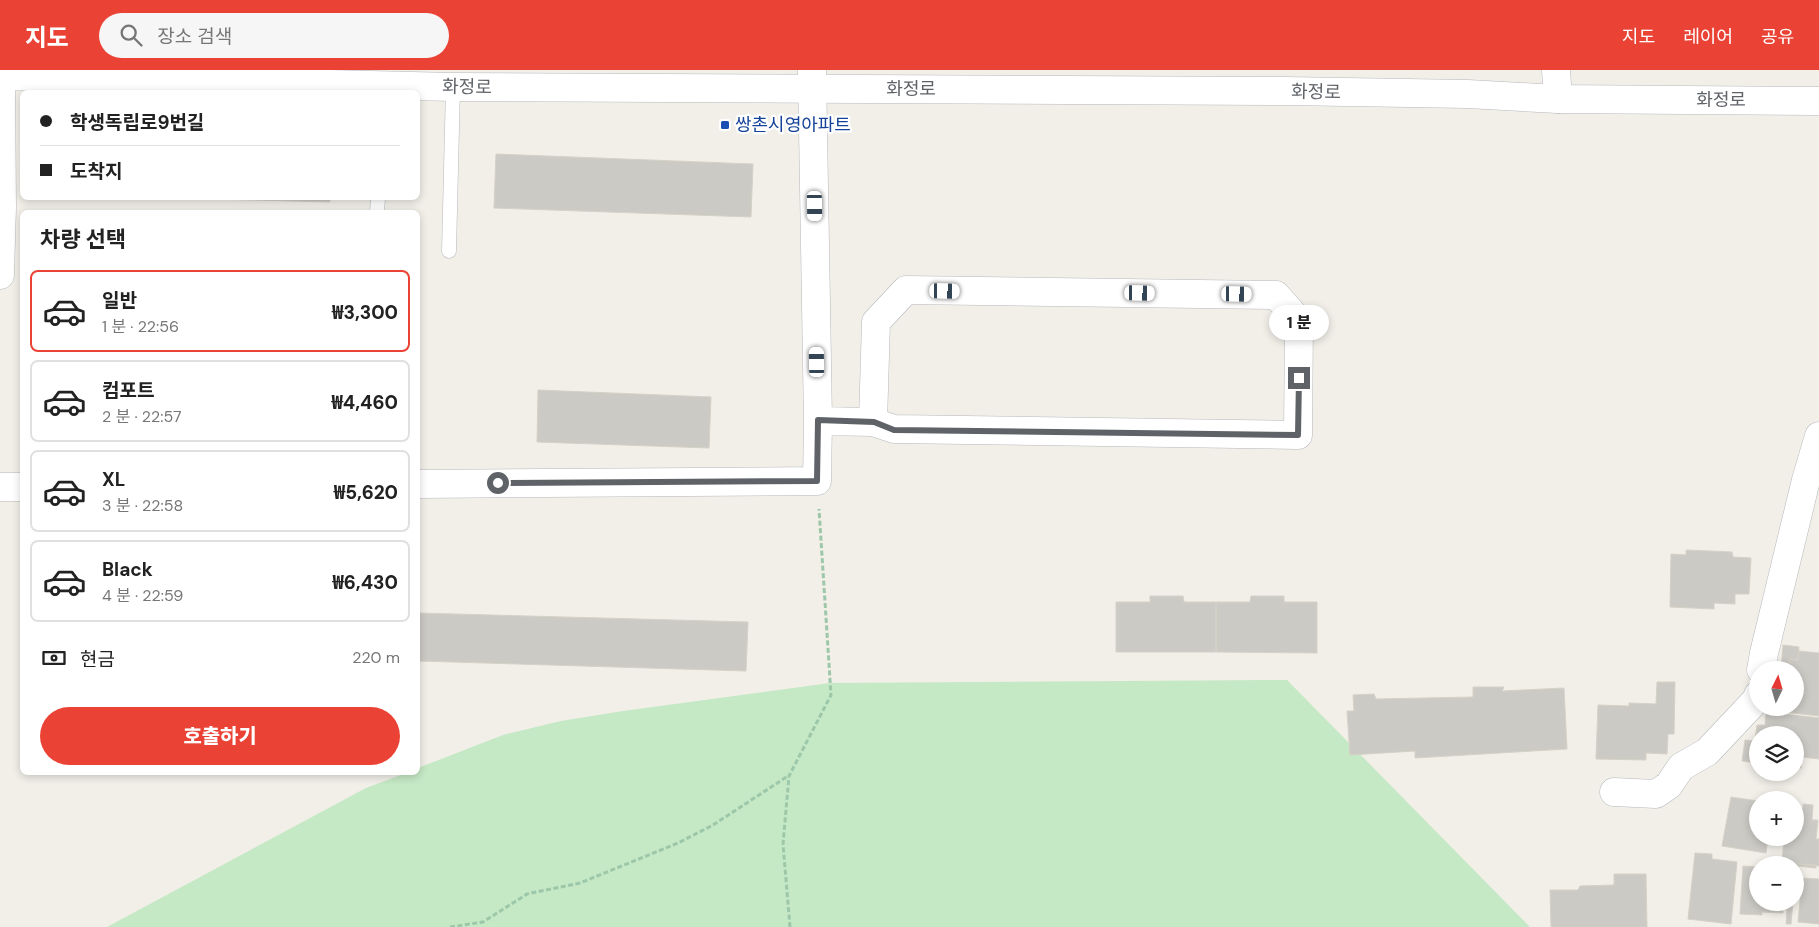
<!DOCTYPE html>
<html lang="ko">
<head>
<meta charset="utf-8">
<style>
	:root { --surface:#fff; --page:#f6f6f6; --text:#222; --muted:#767676; --line:#e0e0e0; --accent:#ea4335 }
	body { margin:0; font-family:"DM Sans","Noto Sans KR",sans-serif; background:var(--page); color:var(--text); height:100vh; display:flex; flex-direction:column; font-size:19px; white-space:nowrap }
	* { box-sizing:border-box; margin:0 }
	p { font-size:16px; color:var(--muted) }
	.icon { flex:none; width:28px; height:28px; fill:none; stroke:currentColor; stroke-width:2; stroke-linecap:round; stroke-linejoin:round }
	.map { position:relative; flex:1; overflow:hidden }
	.sheet { position:absolute; left:20px; top:140px; width:400px; height:565px; display:flex; flex-direction:column; background:var(--surface); border-radius:8px; box-shadow:0 2px 8px #0003 }
	.sheet>* { flex:none }
	.banner { position:absolute; left:20px; top:20px; width:400px; height:110px; border-radius:8px; box-shadow:0 2px 8px #0003; display:grid; align-content:center; height:110px; padding:0 20px; background:var(--surface) }
	.needle { width:32px; rotate:5deg }
	.buttons { position:absolute; left:1749px; top:591px; display:grid; gap:10px }
	.buttons a { display:grid; place-items:center; width:55px; height:55px; border-radius:50%; background:var(--surface); box-shadow:0 2px 8px #0003; font-size:25px }
	.end { position:absolute; width:22px; height:22px; margin:-11px; border:6px solid #5f6368; background:#fff; box-shadow:0 0 0 2px #fff }
	.from { border-radius:50% }
	.bubble { position:absolute; height:35px; border-radius:18px; background:var(--surface); box-shadow:0 2px 8px #0003; font-size:16px; font-weight:800; line-height:35px; text-align:center }
	.car { position:absolute; width:15px; height:30px; margin:-15px -8px; border-radius:6px; box-shadow:0 0 4px 1px #0007; background:linear-gradient(#fff 24%,#345 0 40%,#fff 0 76%,#345 0 86%,#fff 0) }
	.banner b { display:flex; align-items:center; gap:18px; height:48px; font-size:19px }
	.banner b+b { border-top:1px solid var(--line) }
	.banner i { width:12px; height:12px; background:var(--text) }
	ul { padding:0; list-style:none }
	li { display:flex; align-items:center; gap:15px; height:82px; margin:0 10px 8px; padding:0 10px; border:2px solid var(--line); border-radius:8px }
	li div { flex:1 }
	li b { display:block; font-size:19px }
	li em { font-style:normal; font-weight:800 }
	li.current { border-color:var(--accent) }
	li>.icon { width:45px; height:45px; stroke-width:1.5 }
	h2 { padding:0 20px; font-size:22px; line-height:60px }
	.pay { display:flex; align-items:center; gap:12px; height:55px; padding:0 20px; font-size:19px }
	.pay p { margin-inline-start:auto }
	.action { display:flex; gap:10px; margin-top:auto; padding:10px 20px }
	.action a { flex:1; height:58px; border-radius:30px; background:var(--accent); color:#fff; font-size:20px; font-weight:800; line-height:58px; text-align:center }
	header { display:flex; align-items:center; gap:30px; box-sizing:border-box; height:70px; padding:0 25px; background:var(--accent); color:#fff }
	header strong { font-size:24px }
	nav { display:flex; gap:28px; margin-inline-start:auto; font-size:18px }
	.search { width:350px; height:45px; background:var(--page); display:flex; align-items:center; gap:12px; box-sizing:border-box; padding:0 18px; border-radius:28px; color:var(--muted); font-size:19px }
	.map>svg:first-child { display:block }
	.green { fill:#c5e8c5 }
	.building { fill:#cccac5; stroke:#d6d1c6 }
	.lines { fill:none; stroke-linecap:round; stroke-linejoin:round }
	.service-casing { stroke:#b5b8bc; stroke-width:15 }
	.minor-casing { stroke:#b5b8bc; stroke-width:29 }
	.tertiary-casing { stroke:#b5b8bc; stroke-width:29 }
	.path { stroke:#9cc7a9; stroke-width:3; stroke-dasharray:5 2.5; stroke-linecap:butt }
	.service { stroke:#fff; stroke-width:14 }
	.minor { stroke:#fff; stroke-width:28 }
	.tertiary { stroke:#fff; stroke-width:28 }
	.route { stroke:#5f6368; stroke-width:6 }
	.transit-dot { fill:#1a4fb4; stroke:#fff; stroke-width:2 }
	.labels { text-anchor:middle; stroke-width:4.5; stroke-linejoin:round; paint-order:stroke }
	.street-label { font-size:18px; fill:#5f6368; stroke:#fff }
	.transit-label { font-size:18px; fill:#164399; stroke:#fff; text-anchor:start }
</style>
</head>
<body>
<header>
<strong>지도</strong>
<div class="search"><svg class="icon" aria-label="search" viewBox="0 0 24 24"><circle cx="10" cy="10" r="6"/><path d="M15 15l6 6"/></svg>장소 검색</div>
<nav><a>지도</a><a>레이어</a><a>공유</a></nav>
</header>
<div class="map">
<svg width="1819" height="857" viewBox="0 0 1819 857">
	<rect width="100%" height="100%" fill="#f1efe8"/>
	<!-- green -->
	<path class="green" d="M1287,610L1530,857H107L366,718L406,703L418,702V698L503,665L561,651L623,641L830,613Z"/>
	<!-- building -->
	<path class="building" d="M496,84L753,94L751,147L494,138Z
		M176,128H330V132Z
		M538,320L711,327L709,378L537,372Z
		M1686,480L1732,482L1733,487L1751,488L1749,524H1735V534L1714,533V539L1670,537L1671,484L1686,485Z
		M1150,526H1183L1184,532H1216V582H1116V532H1150Z
		M1251,526H1284V532H1317V583L1216,582V532H1250Z
		M418,543L748,552L746,601L418,591Z
		M1783,575L1799,577L1798,590L1790,589L1789,600H1781Z
		M1799,581L1819,583V646L1784,642L1785,638H1795V600H1789L1790,589L1798,590Z
		M1657,612H1675L1674,664H1668L1667,684L1646,683V690L1596,689L1598,635L1629,636V633L1656,634Z
		M1473,617H1504L1502,621L1564,618L1567,679L1415,688V681L1350,685L1347,641H1354L1353,625L1374,624L1376,629L1473,627Z
		M1766,642L1819,648V689L1802,687L1801,698L1795,697V665H1758V693L1742,691L1745,670L1755,671L1757,655H1765Z
		M1731,727L1758,731V768H1768L1766,783L1722,776Z
		M1803,734L1813,735L1812,750H1818L1816,769H1819V796L1782,792L1784,768H1795V738L1803,739Z
		M1695,783L1712,784V789L1737,792L1731,854L1688,849Z
		M1788,793L1816,795V798L1787,795Z
		M1743,796L1758,797V832H1793L1791,854H1786L1787,840L1783,839V843L1762,842V845L1740,844Z
		M1614,804H1646L1647,857H1551L1550,820H1578L1580,816L1614,815Z
		M1802,808L1819,809V854L1798,852Z"/>
	<g class="lines">
		<!-- service casing -->
		<g class="service-casing">
			<path id="service" d="M377,142L378,128
				M449,181L453,17"/>
		</g>
		<!-- minor casing -->
		<g class="minor-casing">
			<path id="minor" d="M1556,0L1558,29
				M0,205L2,137L1,0
				M818,351L873,352L894,359L1298,365L1299,251L1276,225L906,220L876,252L873,352
				M418,414L817,411L818,351L812,0
				M0,417H22
				M1761,600L1764,583L1806,410L1819,366
				M1614,722L1656,724L1669,715L1681,697L1707,682L1757,629L1758,625"/>
		</g>
		<!-- tertiary casing -->
		<g class="tertiary-casing">
			<path id="tertiary" d="M0,6L453,17L1285,21L1468,24L1558,29L1819,31"/>
		</g>
		<!-- path -->
		<path class="path" d="M450,857L483,852L527,824L580,813L678,773L713,755L788,706
			M790,857L783,774L789,706L831,625L819,439"/>
		<!-- service -->
		<use href="#service" class="service"/>
		<!-- minor -->
		<use href="#minor" class="minor"/>
		<!-- tertiary -->
		<use href="#tertiary" class="tertiary"/>
	</g>
	<g class="lines">
		<!-- route -->
		<path class="route" d="M498,413L817,411L818,350L874,352L894,360L1298,365L1299,308"/>
	</g>
	<!-- markers -->
	<rect class="transit-dot" x="720" y="50" width="10" height="10" rx="2.5"/>
	<g class="labels">
		<!-- street labels -->
		<g class="street-label">
			<text transform="translate(467 17) rotate(1)" y="6">화정로</text>
			<text x="911" y="25">화정로</text>
			<text transform="translate(1316 22) rotate(1)" y="6">화정로</text>
			<text x="1721" y="36">화정로</text>
		</g>
		<!-- transit labels -->
		<g class="transit-label">
			<text x="735" y="61">쌍촌시영아파트</text>
		</g>
	</g>
</svg>
<div class="buttons">
<a><svg class="needle" viewBox="-14 -14 28 28"><path d="M0-13l5 13h-10z" fill="#e53935"/><path d="M0 13l5-13h-10z" fill="#767676"/></svg></a>
<a><svg class="icon" aria-label="layers" viewBox="0 0 24 24"><path d="M12 4l9 5-9 5-9-5zM3 14l9 5 9-5"/></svg></a>
<a>+</a>
<a>−</a>
</div>
<i class="end from" style="left:498px;top:413px"></i>
<i class="end" style="left:1299px;top:308px"></i>
<div class="bubble" style="left:1269px;top:235px;width:60px">1 분</div>
<i class="car" style="left:815px;top:136px;rotate:179deg"></i>
<i class="car" style="left:945px;top:221px;rotate:91deg"></i>
<i class="car" style="left:1140px;top:223px;rotate:91deg"></i>
<i class="car" style="left:1237px;top:224px;rotate:91deg"></i>
<i class="car" style="left:817px;top:292px;rotate:359deg"></i>
<div class="banner">
<b><i class="from"></i>학생독립로9번길</b>
<b><i></i>도착지</b>
</div>
<section class="sheet">
<h2>차량 선택</h2>
<ul>
<li class="current"><svg class="icon" aria-label="car" viewBox="0 0 24 24"><path d="M5 17H2v-5l4-1 3-4h7l3 4 3 1v5h-3M9 17h6M6 11h13"/><circle cx="7" cy="17" r="2"/><circle cx="17" cy="17" r="2"/></svg><div><b>일반</b><p>1 분 · 22:56</p></div><em>₩3,300</em></li>
<li><svg class="icon" aria-label="car" viewBox="0 0 24 24"><path d="M5 17H2v-5l4-1 3-4h7l3 4 3 1v5h-3M9 17h6M6 11h13"/><circle cx="7" cy="17" r="2"/><circle cx="17" cy="17" r="2"/></svg><div><b>컴포트</b><p>2 분 · 22:57</p></div><em>₩4,460</em></li>
<li><svg class="icon" aria-label="car" viewBox="0 0 24 24"><path d="M5 17H2v-5l4-1 3-4h7l3 4 3 1v5h-3M9 17h6M6 11h13"/><circle cx="7" cy="17" r="2"/><circle cx="17" cy="17" r="2"/></svg><div><b>XL</b><p>3 분 · 22:58</p></div><em>₩5,620</em></li>
<li><svg class="icon" aria-label="car" viewBox="0 0 24 24"><path d="M5 17H2v-5l4-1 3-4h7l3 4 3 1v5h-3M9 17h6M6 11h13"/><circle cx="7" cy="17" r="2"/><circle cx="17" cy="17" r="2"/></svg><div><b>Black</b><p>4 분 · 22:59</p></div><em>₩6,430</em></li>
</ul>
<div class="pay"><svg class="icon" aria-label="cash" viewBox="0 0 24 24"><path d="M3 7h18v10H3z"/><circle cx="12" cy="12" r="2"/></svg>현금<p>220 m</p></div>
<div class="action"><a>호출하기</a></div>
</section>
</div>
</body>
</html>
